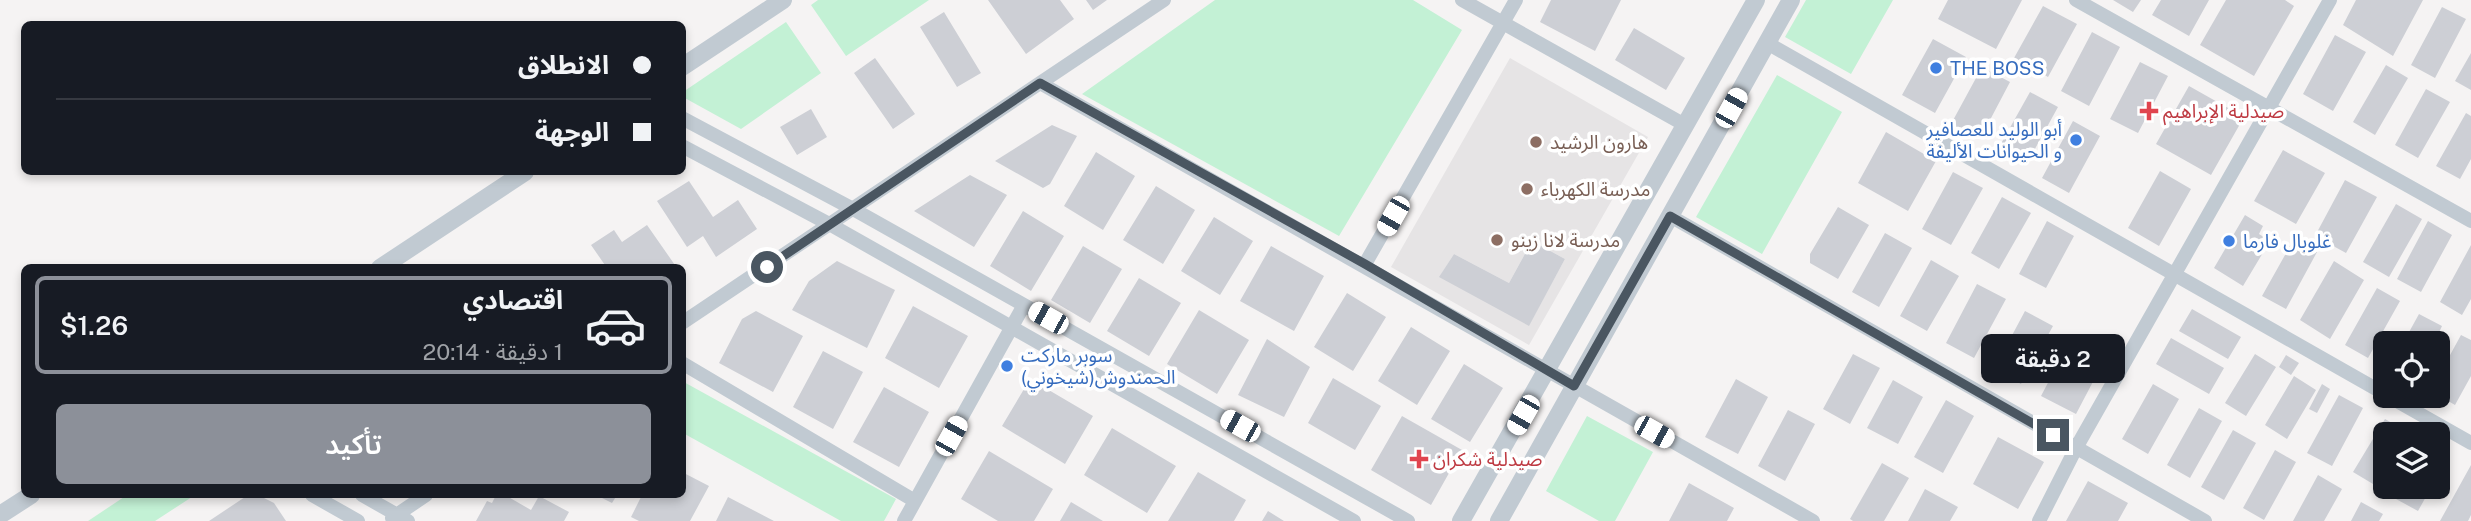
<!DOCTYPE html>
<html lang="ar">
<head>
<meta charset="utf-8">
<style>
	:root { --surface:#171b24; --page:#20242c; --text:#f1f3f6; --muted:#9ea1a6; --line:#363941; --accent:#8c9099 }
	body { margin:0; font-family:"Public Sans","Noto Sans Arabic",sans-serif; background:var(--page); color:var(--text); direction:rtl; height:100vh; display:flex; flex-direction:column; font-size:26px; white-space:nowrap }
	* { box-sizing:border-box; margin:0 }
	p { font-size:23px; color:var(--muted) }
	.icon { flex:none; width:38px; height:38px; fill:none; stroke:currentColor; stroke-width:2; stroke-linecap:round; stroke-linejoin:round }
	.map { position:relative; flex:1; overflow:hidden; direction:ltr }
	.drawer { position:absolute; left:21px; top:264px; width:665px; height:234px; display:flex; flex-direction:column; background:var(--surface); border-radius:10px; box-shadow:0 4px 10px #0003; direction:rtl }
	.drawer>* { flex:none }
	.hud { position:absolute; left:21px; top:21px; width:665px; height:154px; border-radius:10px; box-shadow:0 4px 10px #0003; direction:rtl; display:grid; align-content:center; height:154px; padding:0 35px; background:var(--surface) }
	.fabs { position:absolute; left:2373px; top:331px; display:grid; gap:14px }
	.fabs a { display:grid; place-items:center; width:77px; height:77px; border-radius:10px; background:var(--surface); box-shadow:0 4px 10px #0003; font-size:35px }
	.end { position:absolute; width:32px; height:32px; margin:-16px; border:9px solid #4a5661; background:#fff; box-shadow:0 0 0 4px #fff }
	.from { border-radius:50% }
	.bubble { position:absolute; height:49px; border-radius:10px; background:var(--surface); box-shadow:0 4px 10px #0003; font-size:23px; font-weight:600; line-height:49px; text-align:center; direction:rtl }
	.car { position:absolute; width:21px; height:42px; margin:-21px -10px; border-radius:9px; box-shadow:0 0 5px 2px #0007; background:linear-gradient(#fff 24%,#345 0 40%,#fff 0 76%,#345 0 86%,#fff 0) }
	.hud b { display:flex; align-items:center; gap:24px; height:66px; font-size:26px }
	.hud b+b { border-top:2px solid var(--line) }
	.hud i { width:18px; height:18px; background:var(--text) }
	ul { padding:12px 0 0; list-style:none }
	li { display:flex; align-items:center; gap:21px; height:98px; margin:0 14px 10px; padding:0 21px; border:4px solid transparent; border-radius:10px }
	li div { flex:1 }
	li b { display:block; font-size:26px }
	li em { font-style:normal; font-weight:600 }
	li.current { border-color:var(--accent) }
	li>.icon { width:63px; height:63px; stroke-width:1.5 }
	.action { display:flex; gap:14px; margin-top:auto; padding:14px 35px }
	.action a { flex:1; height:80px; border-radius:10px; background:var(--accent); color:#fff; font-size:28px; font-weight:600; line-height:80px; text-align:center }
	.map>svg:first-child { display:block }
	.education { fill:#e6e4e5; fill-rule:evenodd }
	.green { fill:#c3f1d5 }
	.building { fill:#cdcfd5 }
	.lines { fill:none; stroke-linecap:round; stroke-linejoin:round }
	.minor { stroke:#c1cad2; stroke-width:14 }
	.tertiary { stroke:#c1cad2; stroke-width:18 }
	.route { stroke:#4a5661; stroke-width:9 }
	.shop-dot { fill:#3f7fe0; stroke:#fff; stroke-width:2.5 }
	.health-dot { fill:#e0444e; stroke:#fff; stroke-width:2.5 }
	.education-dot { fill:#8d6e63; stroke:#fff; stroke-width:2.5 }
	.labels { text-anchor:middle; stroke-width:7; stroke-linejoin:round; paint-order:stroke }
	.shop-label { font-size:19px; fill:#366cbe; stroke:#fff; text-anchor:start }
	.health-label { font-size:19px; fill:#be3a42; stroke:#fff; text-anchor:start }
	.education-label { font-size:19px; fill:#785e54; stroke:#fff; text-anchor:start }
</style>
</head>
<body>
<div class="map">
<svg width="2471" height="521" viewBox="0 0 2471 521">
	<rect width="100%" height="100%" fill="#f5f3f3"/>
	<!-- education -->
	<path class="education" d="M1510,58L1648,137L1529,345L1391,267ZM1532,241L1565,259L1529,325L1440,276L1454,254L1509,283Z"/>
	<!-- green -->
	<path class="green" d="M818,0H929L846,56L811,5Z
		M1215,0H1413L1462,30L1339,236L1082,94Z
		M1806,0H1893L1851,74L1785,37Z
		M786,22L821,73L741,129L683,97V92Z
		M1777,75L1842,112L1762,254L1696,217Z
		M682,381L896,499L884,521H841L683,433Z
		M1587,416L1653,452L1615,521H1599L1546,491Z
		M127,495H195L155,521H88Z"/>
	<!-- building -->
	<path class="building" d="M988,0H1060L1074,19L1026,54Z
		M1086,0H1107L1093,10Z
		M1551,0H1621L1595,51L1540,22Z
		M1948,0H2022L1996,49L1938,19Z
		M2113,0H2141L2133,12Z
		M2161,0H2209L2189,36L2152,15Z
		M2226,0H2285L2294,6L2254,76L2200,45Z
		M2356,0H2423L2393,56L2343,25Z
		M2043,6L2077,24L2048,77L2014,58Z
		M2442,7L2466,19L2435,78L2411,65Z
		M944,12L981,73L957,87L920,27Z
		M1634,28L1685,58L1666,90L1615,60Z
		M2092,32L2120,47L2089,106L2061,91Z
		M2335,35L2366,52L2333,111L2303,94Z
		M1933,39L1966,57L1935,113L1902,95Z
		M2471,53V90L2455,81Z
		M875,58L915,114L893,129L854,73Z
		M2140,62L2168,76L2138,133L2110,119Z
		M2386,65L2408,78L2375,135L2353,122Z
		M1982,67L2010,82L1980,139L1951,124Z
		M2189,86L2244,117L2211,175L2156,144Z
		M2426,89L2450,102L2418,158L2395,145Z
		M2030,92L2058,107L2026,165L1998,149Z
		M811,109L827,137L797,155L780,127Z
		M2466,113L2471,116V159L2460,179L2436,166Z
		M2073,121L2100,136L2069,193L2042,178Z
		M1052,125L1077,136L1050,184L1043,188L995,161Z
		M1886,132L1936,161L1908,211L1858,183Z
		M2283,150L2325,173L2296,224L2254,201Z
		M1096,152L1135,176L1103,230L1064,206Z
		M2160,171L2191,189L2159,246L2128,228Z
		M1953,172L1983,188L1951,245L1922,229Z
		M970,175L1007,195L974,247L914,211Z
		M2345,180L2377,197L2346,253L2315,236Z
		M689,181L713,217L738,200L757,229L716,257L703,236L687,247L657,201Z
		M1156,186L1195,210L1163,264L1123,240Z
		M2002,197L2031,213L1999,269L1971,253Z
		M2396,204L2422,219L2389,277L2363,262Z
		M1838,207L1869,225L1838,279L1810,263V254Z
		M1023,211L1064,236L1031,291L990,266Z
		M2245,215L2263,226L2259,234L2270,241L2243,286L2214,268Z
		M1214,217L1253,241L1220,295L1181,271Z
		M2047,221L2074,236L2046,288L2019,274Z
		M2428,221L2452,235L2421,292L2397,279Z
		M647,225L677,268H607L591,245L614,230L622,242Z
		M1885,233L1912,248L1879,307L1852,292Z
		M2294,239L2317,252L2286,309L2262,296Z
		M1532,241L1565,259L1529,326L1439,277L1454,254L1509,283Z
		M2471,245V299L2462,315L2440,302Z
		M1083,246L1122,269L1090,323L1051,300Z
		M1271,246L1324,276L1294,331L1240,301Z
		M1931,260L1959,276L1927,331L1900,316Z
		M837,261L895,290L867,348L792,310L809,281Z
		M2334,261L2364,280L2330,339L2300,320Z
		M1139,278L1181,303L1149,356L1107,331Z
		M1977,284L2006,299L1974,358L1946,343Z
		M2377,288L2400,301L2368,358L2345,345Z
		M1347,293L1386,317L1353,371L1314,347Z
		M913,306L968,336L939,388L885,358Z
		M2192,309L2241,337L2228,359L2179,331Z
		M1199,310L1249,340L1217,394L1167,364Z
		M756,311L803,336L773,392L719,363L742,319Z
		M2025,311L2053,326L2021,384L1994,369Z
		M2419,314L2442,326L2434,343H2403Z
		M1411,327L1450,351L1417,405L1378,381Z
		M2461,335L2471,340V376L2455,405L2438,395V377Z
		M2171,338L2224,368L2209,394L2156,364Z
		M1267,339L1310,367L1284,417L1238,395Z
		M2071,339L2106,357L2076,414L2041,396Z
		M823,351L863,372L833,429L793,407Z
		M1853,354L1880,368L1850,424L1823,409Z
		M2255,354L2276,367L2246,416L2225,403Z
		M2286,355L2299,363L2291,375L2279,367Z
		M1464,364L1503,388L1470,442L1431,419Z
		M2294,376L2316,390L2287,439L2265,425Z
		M1333,378L1381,406L1355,450L1308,423Z
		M1030,379L1093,416L1065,464L1002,426Z
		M1736,379L1768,397L1738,454L1705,437Z
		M1893,380L1923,397L1898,444L1867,428Z
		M2153,384L2179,399L2148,454L2122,439Z
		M2322,384L2330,389L2317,413L2309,409Z
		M884,387L929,412L899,467L853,442Z
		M2339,395L2363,408L2332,466L2307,453Z
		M1946,400L1974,416L1943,473L1914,457Z
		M2199,408L2222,421L2190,478L2167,465Z
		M1788,410L1815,424L1785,481L1758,466Z
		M1402,416L1462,450L1431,505L1371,470Z
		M2385,419L2406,431L2411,424L2423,432L2385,434V475L2378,487L2353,472Z
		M1112,428L1176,466L1147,513L1084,475Z
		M2233,430L2256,443L2224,500L2201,487Z
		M1998,437L2044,462L2018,509L1973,484Z
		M2438,448L2449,454L2438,476Z
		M2275,450L2296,462L2264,520L2243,508Z
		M989,451L1053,489L1034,521H998L961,499Z
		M1882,463L1909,478L1884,521H1853L1850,519Z
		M2471,465V515L2468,521H2440Z
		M682,472L709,486L690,521H639L631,517L642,495H682Z
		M1198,472L1246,500L1234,521H1168Z
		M2318,475L2342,489L2324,521H2293Z
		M2088,481L2128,503L2118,521H2066Z
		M1689,483L1734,508L1727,521H1669Z
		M2403,486H2432L2418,511L2396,499Z
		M1925,489L1958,507L1950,521H1908Z
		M248,495H258L274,503L286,521H209Z
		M496,495H505L531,510L539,496L569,512L564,521H476L487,501L492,503Z
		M596,495H617L612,503Z
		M728,497L774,521H716Z
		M1071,502L1103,521H1060Z
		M2361,502L2383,514L2379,521H2351Z
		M1268,511L1284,521H1262Z"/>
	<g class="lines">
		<!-- minor -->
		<path class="minor" d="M1462,0L1685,125
			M2076,0L2471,221
			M1767,43L2385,394
			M1040,83C1299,227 1555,376 1813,521
			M682,118L853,209L1408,521
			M682,146L831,225L1354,521
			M1670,216L2205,521
			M1365,264L1516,0
			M682,323L1164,0
			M682,363L915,501
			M2388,396L2471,443
			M312,495L358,521
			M362,495L408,521
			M392,518L426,495
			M904,521L1024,305
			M2039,521L2076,448L2330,0"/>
		<!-- tertiary -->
		<path class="tertiary" d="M682,67L783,0
			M380,268L525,172
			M0,515L31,495
			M1461,521L1756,0
			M1499,521L1791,0"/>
	</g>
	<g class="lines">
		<!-- route -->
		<path class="route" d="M767,267L1040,83L1365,264L1574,386L1670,216L2053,435"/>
	</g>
	<!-- markers -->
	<g class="shop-dot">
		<circle cx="1936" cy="68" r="7"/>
		<circle cx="2076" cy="140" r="7"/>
		<circle cx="2229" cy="241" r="7"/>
		<circle cx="1007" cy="366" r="7"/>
	</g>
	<g class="health-dot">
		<path d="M2145.5 100.5h7v7h7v7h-7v7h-7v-7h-7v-7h7z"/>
		<path d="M1415.5 448.5h7v7h7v7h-7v7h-7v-7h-7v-7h7z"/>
	</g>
	<g class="education-dot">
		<circle cx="1536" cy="142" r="7"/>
		<circle cx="1527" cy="189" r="7"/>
		<circle cx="1497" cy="240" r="7"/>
	</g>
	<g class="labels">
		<!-- shop labels -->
		<g class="shop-label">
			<text x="1950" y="75">THE BOSS</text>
			<text x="2062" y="136" text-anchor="end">أبو الوليد للعصافير<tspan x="2062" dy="22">و الحيوانات الأليفة</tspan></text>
			<text x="2243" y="248">غلوبال فارما</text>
			<text x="1021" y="362">سوبر ماركت<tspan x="1021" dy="22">الحمندوش(شيخوني)</tspan></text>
		</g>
		<!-- health labels -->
		<g class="health-label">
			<text x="2163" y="118">صيدلية الإبراهيم</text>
			<text x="1433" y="466">صيدلية شكران</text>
		</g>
		<!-- education labels -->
		<g class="education-label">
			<text x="1550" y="149">هارون الرشيد</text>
			<text x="1541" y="196">مدرسة الكهرباء</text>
			<text x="1511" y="247">مدرسة لانا زينو</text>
		</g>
	</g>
</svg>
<div class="fabs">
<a><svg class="icon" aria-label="locate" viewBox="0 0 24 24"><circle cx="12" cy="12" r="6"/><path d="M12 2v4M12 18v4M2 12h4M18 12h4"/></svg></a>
<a><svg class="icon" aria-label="layers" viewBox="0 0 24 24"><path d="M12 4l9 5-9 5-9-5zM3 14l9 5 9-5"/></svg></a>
</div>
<i class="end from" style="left:767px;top:267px"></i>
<i class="end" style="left:2053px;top:435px"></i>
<div class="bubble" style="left:1981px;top:334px;width:144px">2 دقيقة</div>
<i class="car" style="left:1731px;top:108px;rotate:29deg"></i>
<i class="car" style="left:1393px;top:216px;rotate:210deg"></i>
<i class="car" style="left:1048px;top:318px;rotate:299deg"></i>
<i class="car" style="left:1523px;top:415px;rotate:210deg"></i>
<i class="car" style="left:1240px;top:426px;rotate:299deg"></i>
<i class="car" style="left:1654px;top:432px;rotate:119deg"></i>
<i class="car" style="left:951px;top:436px;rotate:29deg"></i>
<div class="hud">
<b><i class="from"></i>الانطلاق</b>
<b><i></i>الوجهة</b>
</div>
<section class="drawer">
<ul>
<li class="current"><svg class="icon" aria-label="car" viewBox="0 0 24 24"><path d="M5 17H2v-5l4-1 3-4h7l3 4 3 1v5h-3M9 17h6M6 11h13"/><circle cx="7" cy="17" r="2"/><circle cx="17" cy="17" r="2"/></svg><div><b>اقتصادي</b><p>1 دقيقة · 20:14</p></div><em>$1.26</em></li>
</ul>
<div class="action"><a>تأكيد</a></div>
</section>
</div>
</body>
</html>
